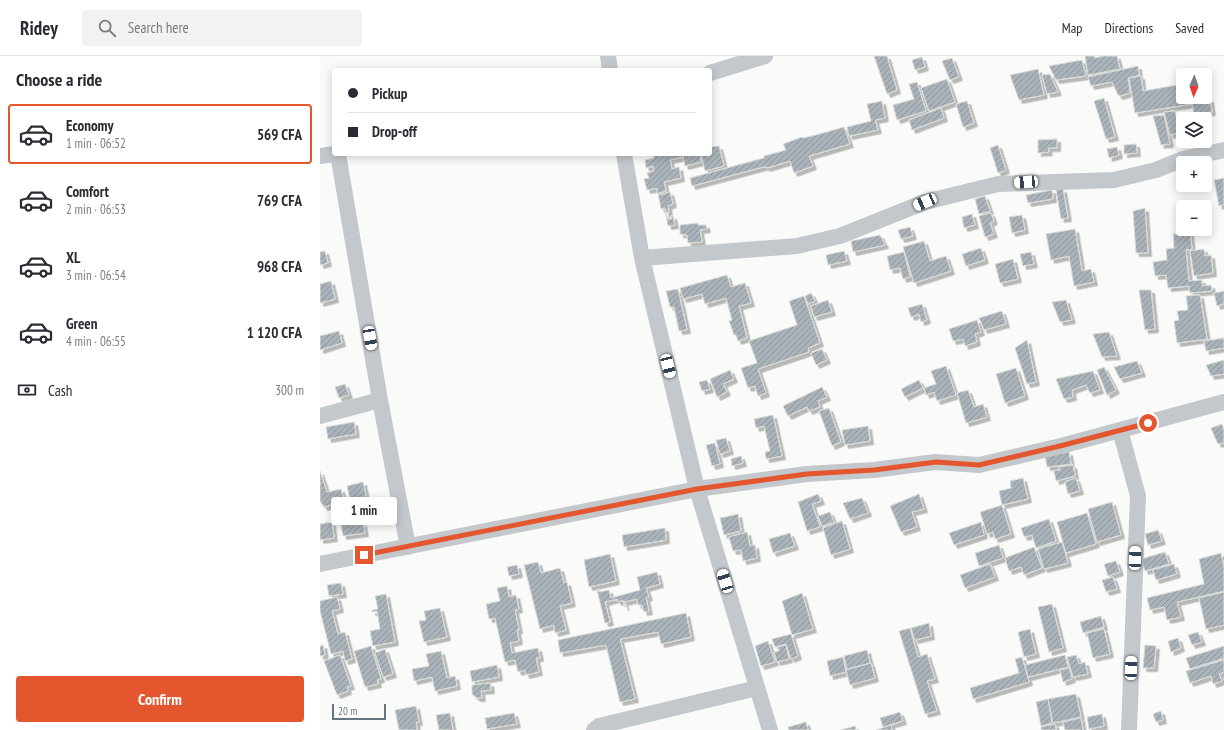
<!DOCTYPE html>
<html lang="en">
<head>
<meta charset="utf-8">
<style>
	:root { --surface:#fff; --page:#f2f2f3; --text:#2b2b33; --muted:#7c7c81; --line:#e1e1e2; --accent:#e4572e }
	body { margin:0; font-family:"PT Sans Narrow",sans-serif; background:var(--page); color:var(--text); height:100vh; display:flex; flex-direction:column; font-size:15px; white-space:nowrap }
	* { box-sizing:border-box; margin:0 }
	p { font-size:13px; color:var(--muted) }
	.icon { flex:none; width:22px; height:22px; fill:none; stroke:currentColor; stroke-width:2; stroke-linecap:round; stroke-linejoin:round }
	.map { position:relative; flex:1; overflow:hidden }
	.drawer { display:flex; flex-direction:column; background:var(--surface); width:320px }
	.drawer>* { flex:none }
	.top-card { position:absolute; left:12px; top:12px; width:380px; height:88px; border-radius:4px; box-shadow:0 2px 10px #0003; display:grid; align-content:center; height:88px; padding:0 16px; background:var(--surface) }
	.needle { width:26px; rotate:182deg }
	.controls { position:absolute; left:856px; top:12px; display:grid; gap:8px }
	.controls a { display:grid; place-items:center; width:36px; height:36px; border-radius:4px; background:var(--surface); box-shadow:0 2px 10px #0003; font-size:20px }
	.scale { position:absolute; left:12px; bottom:10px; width:54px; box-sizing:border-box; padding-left:4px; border:2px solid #657683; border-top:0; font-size:11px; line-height:14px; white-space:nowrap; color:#657683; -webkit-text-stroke:3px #fff; paint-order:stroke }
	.end { position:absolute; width:18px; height:18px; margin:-9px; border:5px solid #e4572e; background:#fff; box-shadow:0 0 0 2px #fff }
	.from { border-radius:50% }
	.bubble { position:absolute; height:28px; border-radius:4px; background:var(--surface); box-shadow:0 2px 10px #0003; font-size:13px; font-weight:800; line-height:28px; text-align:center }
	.car { position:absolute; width:12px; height:24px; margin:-12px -6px; border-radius:5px; box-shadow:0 0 3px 1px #0007; background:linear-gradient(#fff 24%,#345 0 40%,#fff 0 76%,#345 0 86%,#fff 0) }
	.top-card b { display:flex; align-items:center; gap:14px; height:38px; font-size:15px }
	.top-card b+b { border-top:1px solid var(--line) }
	.top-card i { width:10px; height:10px; background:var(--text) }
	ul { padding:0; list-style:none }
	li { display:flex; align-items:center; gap:12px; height:60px; margin:0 8px 6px; padding:0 8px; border:2px solid transparent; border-radius:4px }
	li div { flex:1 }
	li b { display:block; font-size:15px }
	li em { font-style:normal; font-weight:800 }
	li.active { border-color:var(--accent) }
	li>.icon { width:36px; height:36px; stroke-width:1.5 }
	h2 { padding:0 16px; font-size:18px; line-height:48px }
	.pay { display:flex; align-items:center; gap:10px; height:44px; padding:0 16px; font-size:15px }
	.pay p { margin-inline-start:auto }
	.cta { display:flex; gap:8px; margin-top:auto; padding:8px 16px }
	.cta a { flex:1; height:46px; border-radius:4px; background:var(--accent); color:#fff; font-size:16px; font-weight:800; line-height:46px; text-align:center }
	header { display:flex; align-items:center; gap:24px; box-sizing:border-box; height:56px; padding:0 20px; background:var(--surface); border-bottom:1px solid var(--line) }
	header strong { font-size:19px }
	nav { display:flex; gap:22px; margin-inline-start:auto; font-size:14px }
	.search { width:280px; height:36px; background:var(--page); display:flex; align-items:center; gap:10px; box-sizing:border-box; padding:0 14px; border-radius:4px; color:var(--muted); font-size:15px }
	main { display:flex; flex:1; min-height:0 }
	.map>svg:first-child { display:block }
	.building { fill:url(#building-hatch); stroke:#dcdcda; filter:url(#shadow) }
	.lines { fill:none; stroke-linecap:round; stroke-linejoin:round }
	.street { stroke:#c3c8cc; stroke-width:16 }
	.route { stroke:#e4572e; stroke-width:5 }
</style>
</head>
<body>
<header>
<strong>Ridey</strong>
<div class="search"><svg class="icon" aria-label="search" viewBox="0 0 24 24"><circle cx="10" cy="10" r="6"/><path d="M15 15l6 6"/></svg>Search here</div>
<nav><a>Map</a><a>Directions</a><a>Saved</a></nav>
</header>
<main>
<section class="drawer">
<h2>Choose a ride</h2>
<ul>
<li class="active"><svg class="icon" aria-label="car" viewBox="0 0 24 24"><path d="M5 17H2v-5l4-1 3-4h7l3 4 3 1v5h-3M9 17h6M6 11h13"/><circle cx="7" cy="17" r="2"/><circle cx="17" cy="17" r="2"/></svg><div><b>Economy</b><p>1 min · 06:52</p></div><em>569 CFA</em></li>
<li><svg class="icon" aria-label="car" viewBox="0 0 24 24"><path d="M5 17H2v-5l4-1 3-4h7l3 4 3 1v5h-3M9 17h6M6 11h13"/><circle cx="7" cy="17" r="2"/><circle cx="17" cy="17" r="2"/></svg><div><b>Comfort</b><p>2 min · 06:53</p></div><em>769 CFA</em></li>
<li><svg class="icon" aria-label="car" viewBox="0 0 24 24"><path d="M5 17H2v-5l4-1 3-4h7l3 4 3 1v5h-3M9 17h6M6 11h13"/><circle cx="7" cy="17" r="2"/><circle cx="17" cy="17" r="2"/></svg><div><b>XL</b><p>3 min · 06:54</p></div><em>968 CFA</em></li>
<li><svg class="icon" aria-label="car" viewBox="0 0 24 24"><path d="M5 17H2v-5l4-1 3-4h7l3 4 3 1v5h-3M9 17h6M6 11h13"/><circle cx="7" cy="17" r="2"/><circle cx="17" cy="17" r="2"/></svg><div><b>Green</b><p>4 min · 06:55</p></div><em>1 120 CFA</em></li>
</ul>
<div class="pay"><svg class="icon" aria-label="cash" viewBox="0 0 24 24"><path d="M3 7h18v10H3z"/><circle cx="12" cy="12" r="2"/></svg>Cash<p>300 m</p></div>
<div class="cta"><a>Confirm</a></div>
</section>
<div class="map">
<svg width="904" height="674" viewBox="0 0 904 674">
	<defs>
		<pattern id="building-hatch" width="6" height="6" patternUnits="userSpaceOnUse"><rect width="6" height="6" fill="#aab3b9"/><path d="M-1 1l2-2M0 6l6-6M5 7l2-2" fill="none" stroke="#8e969c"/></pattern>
		<filter id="shadow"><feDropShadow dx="3.5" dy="3.5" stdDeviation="0" flood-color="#0004"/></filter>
	</defs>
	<rect width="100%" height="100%" fill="#fafaf8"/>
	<!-- building -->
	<path class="building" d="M554,0H567L577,34L567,38Z
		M765,0H774L775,2L783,0H797L800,13L768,19Z
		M602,1L605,11L595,14L592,4Z
		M632,2L639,21L630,24L622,5Z
		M762,4L766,20L736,24L729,10Z
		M818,10L819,19L808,22L810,37L800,40L798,39L792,26L771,30L768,21Z
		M718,13L724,39L699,44L690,19Z
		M730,18L738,36L727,38L722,19Z
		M821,20L823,35L863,28V41H884V43H890L892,56L874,59L872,48L815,57L809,22Z
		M627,23L635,46L609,55L601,32Z
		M597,26L606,55L577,64L573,49L594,43L589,28Z
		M784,42L795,81L786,83L774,45Z
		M562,45L565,62L555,64L558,74L529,80L527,71L551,65L547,48Z
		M647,45L654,67L643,71L636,48Z
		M621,52L624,62L592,74L589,64Z
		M855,55L860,76L850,79L844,56Z
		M844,59L850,88L841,89L833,60Z
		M524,71L530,88L489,100L493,110L474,117L470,105L447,112V111H443L372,130L370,122L440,103L444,102V100L466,94L463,88L482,81L483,82L496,79Z
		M737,83V92H728L729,96L718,97V84Z
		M816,88L817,97L804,98V89Z
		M678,89L686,114L678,117L670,92Z
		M399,90L404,110L385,115L381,98H390V91Z
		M797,91L799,99L789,102L787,93Z
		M333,98H380L381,106L365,110L363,101L350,104L352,113L359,111L361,122L344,126L346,135L339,137L340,139L350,136L353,148L348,150L349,156H346L348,163H352L351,160H353L355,169L348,170L345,152L341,153L337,132L327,134L324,123L329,122L327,117L334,115L333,110L326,112L325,104L334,102Z
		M904,122V148L899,150L894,124Z
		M743,133L748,162L741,163L736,134Z
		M732,134L733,143L708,147L706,139Z
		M665,140L670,155L659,158L655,143Z
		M825,152L828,197H816L813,155Z
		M671,157L674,165L670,167L674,178L665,181L659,160Z
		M652,158L655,169L644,172L642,161Z
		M702,159L705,174L692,177L689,161Z
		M378,167V169H386L387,173L380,174L382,186L368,187L367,179L360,178V169Z
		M590,171L593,180L581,183L578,174Z
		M755,173L762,215L771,213L774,226L754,230L749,200L731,204L726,178Z
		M870,176L872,193L866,194L869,225L882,224V230L891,229L892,235L870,237L869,230L848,232L846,219L835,220L833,206L847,204L846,193L854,192L853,178Z
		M560,179L565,189L533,196L531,185Z
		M604,185L610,205L626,200L631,215L594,227L583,191Z
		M661,192L665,204L646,210L642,198Z
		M884,193L885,200L891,199L893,217L874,220L870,195Z
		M5,195L8,207L0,209V196Z
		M524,195L527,205L508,209L506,199Z
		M584,196L590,221L583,223L580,212L570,214L567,200Z
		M711,196L714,208L703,210L700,198Z
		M693,203L698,223L680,227L675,208Z
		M407,219L411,231L425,227L431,247L419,250L427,282L418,285L416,279H414L409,265L412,264L406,242L385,248L382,238L363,243L360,232Z
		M11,225L15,243L0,247V228Z
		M358,233L367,274L359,275L354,251H350L346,235Z
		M819,234H831L835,273L825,274Z
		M904,235V248L897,250L894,237Z
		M491,237L495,245L488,248L485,240Z
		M880,239L887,283L857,287L854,265L859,264L857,255L868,254L866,240Z
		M484,240L500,287L488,292L489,296L438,313L446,337L438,340L435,330L428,332L421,312L437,307L429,285L477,269L469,245Z
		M508,244L512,256L494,261L491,250Z
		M746,244L752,264L740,266L732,246Z
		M602,248L607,264L601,266L599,258L591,261L588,252Z
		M682,255L686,268L664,274L659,262Z
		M657,264L661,276L655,278L657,286L645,290L643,283L633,285L629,273Z
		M19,275L22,287L0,294V280Z
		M789,276L797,300L782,301L773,278Z
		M904,282V292L886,295L884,285Z
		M707,284L716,326L707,328L695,292Z
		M502,293L507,304L496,309L491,297Z
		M904,304V318L891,320L886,309Z
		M817,305L822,317L800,323L794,311Z
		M626,310L636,339L617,345L614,336L606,339L604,332L616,328L611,315Z
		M784,311L796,334L787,339L777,314Z
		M696,312L705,340L685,347L676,318Z
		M410,314L414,323L403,328L407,336L397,341L390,323Z
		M773,315L780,334L770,337L766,329L752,334L753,341L744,343L736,323Z
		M387,324L390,333L382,335L379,326Z
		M599,324L603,332L585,341L581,333Z
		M25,328L29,339L19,342L15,331Z
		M502,331L507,341L498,345L500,351L489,355L487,351L468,360L463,350Z
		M648,334L654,351L663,348L667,361L646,367L637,337Z
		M509,352L521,386L512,390L499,355Z
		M453,359L462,400L446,403L445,396L450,395L444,370L436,372L434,363Z
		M34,366L36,378L8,383L6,371Z
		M902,368L904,374V387L898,388L895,382L891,372Z
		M548,370L550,385L525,389L522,374Z
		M406,382L410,395L400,398L396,384Z
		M395,387L400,408L392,410L386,389Z
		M749,396L751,408L727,411L725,399Z
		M421,400L423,407L412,410L411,403Z
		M753,409L755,420L736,425L734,415L740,414L739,411Z
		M0,415L7,436L21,433L24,445L4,451L0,445Z
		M703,422L708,443L682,449L679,435L691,432L690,425Z
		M756,422L760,435L748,438L745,426Z
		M43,426L48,449L32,453L27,430Z
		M498,438L501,445L492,448L500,471L487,475L478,446Z
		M599,438L604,453L592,456L597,471L581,476L570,450Z
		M542,442L548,457L530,463L523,447Z
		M792,446L801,479L777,486L768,453Z
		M682,449L691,478L675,483L673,476L667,478L660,456Z
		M510,456L514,466L502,470L498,460Z
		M767,457L776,488L746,497L737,466Z
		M418,458L421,475L404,479L400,462Z
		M729,463L736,485L716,492L712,479L704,481L701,472Z
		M522,465L530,493L511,499L503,472Z
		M12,466L14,482L0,484V468Z
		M661,466L664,479L634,489L629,477Z
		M43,467L45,477L23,480L21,469Z
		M345,472L346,484L304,491L302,479Z
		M838,474L842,485L828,489L825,478Z
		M427,476L430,490L435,489L437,502L423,505L421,494L413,495L409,481Z
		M470,477L475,490L453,497L449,483Z
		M742,486L748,507L724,513L718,493Z
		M679,489L683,502L659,510L655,497Z
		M714,491L722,512L704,519L701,511L689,515L685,502Z
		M845,496L849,508L825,515L821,503Z
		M901,497L904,511V535L857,546L861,561L847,564L844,551L830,554L827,542L884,528L879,503Z
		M290,498L296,525L269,531L264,504Z
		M796,505L800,516L788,520L784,508Z
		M218,506L221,517L240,512L244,527L247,526L252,547L240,550L246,574L235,577L234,569L220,573L204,509Z
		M670,508L675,521L645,532L640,519Z
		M854,508L857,518L836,524L833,514Z
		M197,509L199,518L189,520L187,511Z
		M337,516L340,528L326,532L329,541L326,542L329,555L324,556L322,549H318L317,543L304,546L306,551H305L303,544L298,546L297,543L285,546L290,566L285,567L277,534L279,533V536L289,534L291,542L320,534L317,521Z
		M793,521L797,533L786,536L782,524Z
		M21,527L23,538L9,540L7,529Z
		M187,530L189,541L196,539L199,553L195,554L199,574H197L199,585L190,587L192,597L218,592L220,602H216L219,616L206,619L205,614L198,616L195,604L185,606L175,562L169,563L166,548L180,545L177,532Z
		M904,536V569L886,573L879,542Z
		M482,537L493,573L472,579L462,545Z
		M66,538L75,586L53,590L50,575L60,573L57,555L52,556V554L58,553L55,540Z
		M17,541L20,553L12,555L18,578L25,576L32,603L25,605L23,595L11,598L0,555V545Z
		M732,548L743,592L729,596L718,551Z
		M120,552L127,581L104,586L99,565L106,564L104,555Z
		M366,557L371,581L341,588L338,576L300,583L315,643L300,646L286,589L240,597L238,584Z
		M781,560L784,571L763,577L760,566Z
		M609,567L611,580L595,584L591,572Z
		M590,572L598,601L607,598L615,623L607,625L617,655L605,658L579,575Z
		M710,573L716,598L704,601L698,576Z
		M784,573L790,598L773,602L767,577Z
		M878,576L882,586L872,589L868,579Z
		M471,578L478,600L471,603L466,588L455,591L452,583Z
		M858,582L861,592L851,596L848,585Z
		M448,585L455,606L441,610L435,590Z
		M3,589L5,599L0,600V590Z
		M466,589L469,603L457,606L454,596L459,595L458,591Z
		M825,589L836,590L834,612H823Z
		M51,590L61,623L57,624L58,628L45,631L34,595Z
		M904,590V602L870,613L866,602Z
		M65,593L73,618L63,621L55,597Z
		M547,594L550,607L527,613L524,600Z
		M121,595L127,622L135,620L137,630L115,635L112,621L94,625L92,613L109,610L106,598Z
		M20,599L31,630L27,631L28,635L17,639L4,605Z
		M745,599L748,611L708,621L705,609Z
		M756,599L759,608L765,606L768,618L753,621L747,601Z
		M523,601L526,616L510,620L507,605Z
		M702,601L709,626L653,643L650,632L699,617L695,603Z
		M904,604V616L899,618L902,625L893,628L891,620L870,627L866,615Z
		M551,607L555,622L530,629L526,614Z
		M177,609L179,621L152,626L150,615Z
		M749,612L752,623L743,626L740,614Z
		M170,627L171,634L161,635L162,642H157L152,638V629Z
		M756,638L761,661L733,667L728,643Z
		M728,643L732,667L721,670L716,646Z
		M96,650L99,666H96L97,674H79L75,654Z
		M841,655L843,664L836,666L833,658Z
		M580,656L583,665L563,671L560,662Z
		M130,657L133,674H119L116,659Z
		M194,657L197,668L167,673L165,662Z
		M782,658L784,670L769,673L767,661Z
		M761,662L763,674H745L743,666Z
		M486,666L488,674H469L468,671Z
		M735,668L736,674H721V671Z
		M571,669L572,674H556Z
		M535,670L536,674H520Z"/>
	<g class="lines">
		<!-- street -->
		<path class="street" d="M288,0L290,14
			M390,17L445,0
			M18,98L60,344L88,491
			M304,98L322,202L377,433L450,674
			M0,100L14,98
			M322,202L477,190L520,180L605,146L678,128L794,124L836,114L863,103L904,94
			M0,360L60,344
			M800,374L818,440L809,674
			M0,508L377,433L487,418L554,414L615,406L659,409L741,390L904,346
			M274,674L279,670L437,632"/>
	</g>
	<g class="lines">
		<!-- route -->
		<path class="route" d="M44,499L377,433L487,418L554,414L616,406L659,409L740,390L828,367"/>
	</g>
</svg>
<div class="controls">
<a><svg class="needle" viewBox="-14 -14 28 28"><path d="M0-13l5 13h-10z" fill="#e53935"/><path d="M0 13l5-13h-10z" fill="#7c7c81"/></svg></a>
<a><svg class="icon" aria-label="layers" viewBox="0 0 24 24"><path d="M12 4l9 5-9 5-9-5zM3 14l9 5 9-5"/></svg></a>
<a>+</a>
<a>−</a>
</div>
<div class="scale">20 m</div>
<i class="end from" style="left:828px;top:367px"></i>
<i class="end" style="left:44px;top:499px"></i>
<div class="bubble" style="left:11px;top:441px;width:66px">1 min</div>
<i class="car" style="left:706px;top:126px;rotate:266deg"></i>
<i class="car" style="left:605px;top:146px;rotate:247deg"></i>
<i class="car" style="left:50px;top:282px;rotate:170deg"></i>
<i class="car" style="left:348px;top:310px;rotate:166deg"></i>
<i class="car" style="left:815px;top:502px;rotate:2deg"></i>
<i class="car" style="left:405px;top:525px;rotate:343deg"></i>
<i class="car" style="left:811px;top:612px;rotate:2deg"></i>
<div class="top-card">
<b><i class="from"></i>Pickup</b>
<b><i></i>Drop-off</b>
</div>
</div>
</main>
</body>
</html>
